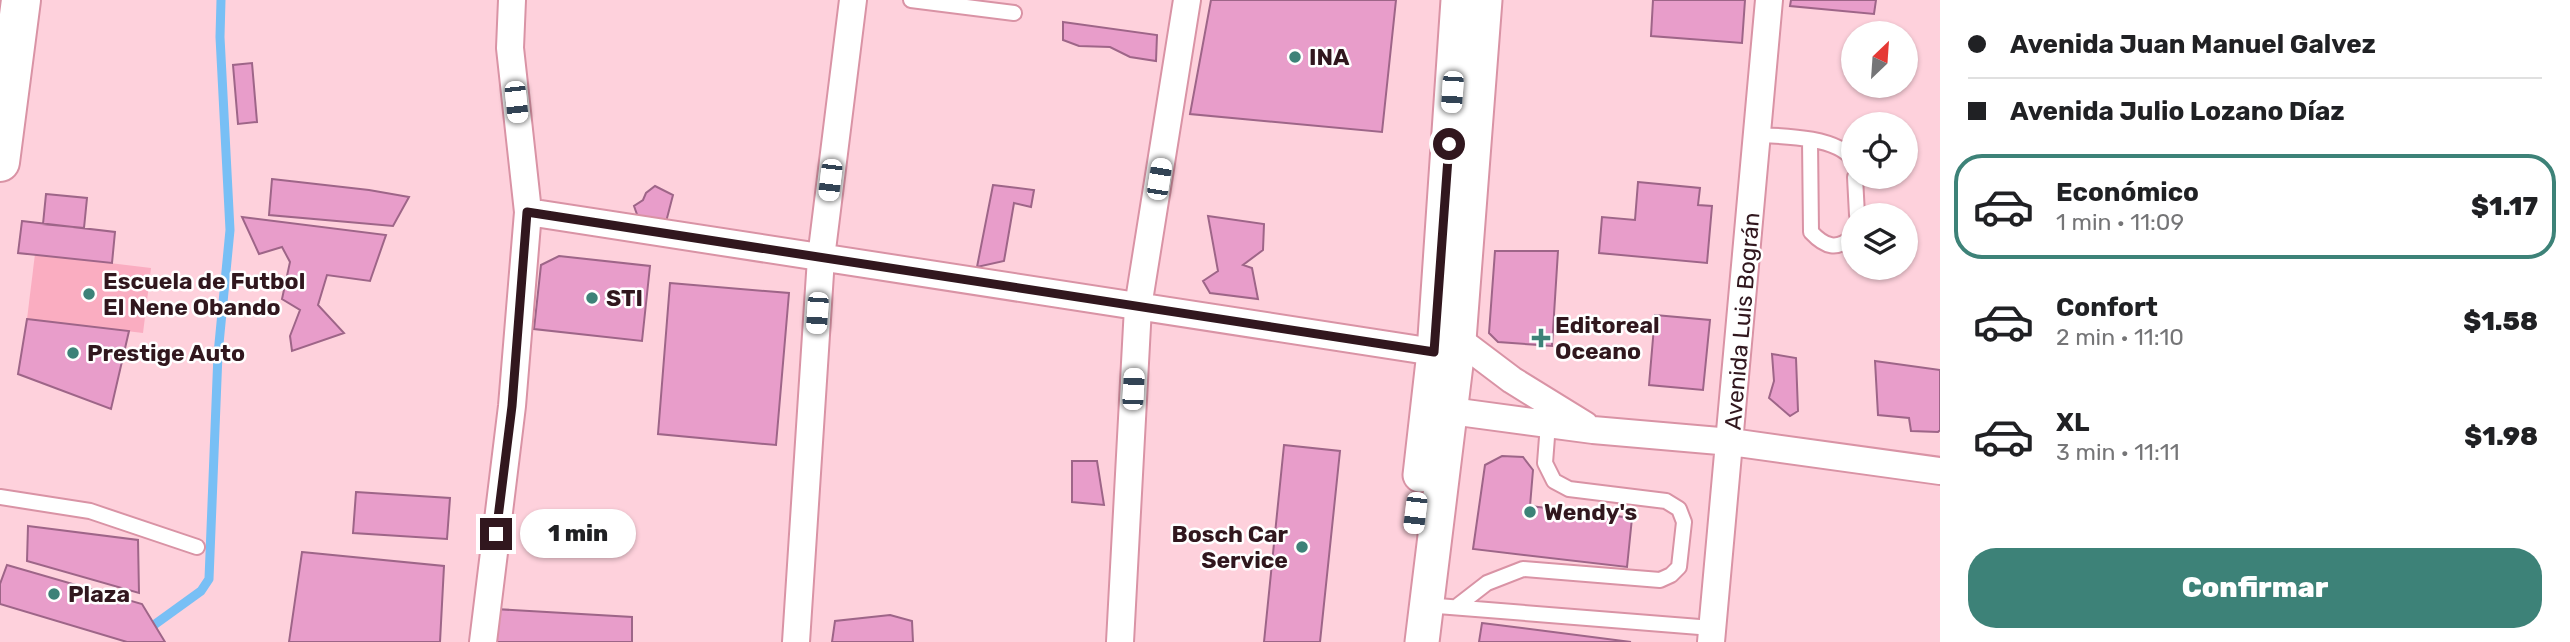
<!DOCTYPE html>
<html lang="es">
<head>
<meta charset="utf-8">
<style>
	:root { --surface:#fff; --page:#f6f6f6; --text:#202124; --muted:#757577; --line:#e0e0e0; --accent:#3d8278 }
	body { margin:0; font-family:Rubik,sans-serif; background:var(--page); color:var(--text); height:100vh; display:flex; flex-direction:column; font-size:26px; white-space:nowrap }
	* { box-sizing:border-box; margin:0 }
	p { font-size:23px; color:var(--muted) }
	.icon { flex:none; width:38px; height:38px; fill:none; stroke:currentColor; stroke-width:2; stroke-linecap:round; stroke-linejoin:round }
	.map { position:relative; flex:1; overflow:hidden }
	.sheet { display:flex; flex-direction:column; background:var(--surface); width:630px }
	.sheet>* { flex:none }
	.guide { display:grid; align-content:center; height:154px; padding:0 28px; background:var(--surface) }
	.needle { width:46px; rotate:25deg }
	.buttons { position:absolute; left:1841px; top:21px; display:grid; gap:14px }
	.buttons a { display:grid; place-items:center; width:77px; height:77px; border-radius:50%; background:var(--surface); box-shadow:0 2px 5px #0004; font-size:35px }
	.end { position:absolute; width:32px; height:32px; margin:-16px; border:9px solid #31171e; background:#fff; box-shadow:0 0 0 4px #fff }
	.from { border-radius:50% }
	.bubble { position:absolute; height:49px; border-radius:24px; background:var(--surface); box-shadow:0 2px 5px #0004; font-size:23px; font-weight:800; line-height:49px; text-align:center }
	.car { position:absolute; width:21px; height:42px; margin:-21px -10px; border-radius:9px; box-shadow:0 0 5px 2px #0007; background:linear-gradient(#fff 24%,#345 0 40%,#fff 0 76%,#345 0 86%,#fff 0) }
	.guide b { display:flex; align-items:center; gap:24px; height:66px; font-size:26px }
	.guide b+b { border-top:2px solid var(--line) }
	.guide i { width:18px; height:18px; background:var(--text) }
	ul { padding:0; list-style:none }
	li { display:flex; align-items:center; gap:21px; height:105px; margin:0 14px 10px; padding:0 14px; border:4px solid transparent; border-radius:28px }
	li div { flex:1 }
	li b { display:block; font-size:26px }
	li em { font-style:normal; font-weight:800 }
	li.on { border-color:var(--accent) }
	li>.icon { width:63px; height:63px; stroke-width:1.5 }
	.cta { display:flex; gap:14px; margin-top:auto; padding:14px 28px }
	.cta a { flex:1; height:80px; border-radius:28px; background:var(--accent); color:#fff; font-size:28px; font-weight:800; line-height:80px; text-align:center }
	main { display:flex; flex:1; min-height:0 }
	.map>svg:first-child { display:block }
	.green { fill:#faadc1 }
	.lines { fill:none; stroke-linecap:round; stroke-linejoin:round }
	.stream { stroke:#78bff5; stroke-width:9 }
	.building { fill:#e89dca; stroke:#9e6588; stroke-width:2 }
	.service-casing { stroke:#d993a5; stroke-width:18 }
	.minor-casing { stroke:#d993a5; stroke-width:30 }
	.tertiary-casing { stroke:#d993a5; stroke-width:37 }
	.primary-casing { stroke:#d993a5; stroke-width:42 }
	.service { stroke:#fff; stroke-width:14 }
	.minor { stroke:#fff; stroke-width:26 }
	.tertiary { stroke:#fff; stroke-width:33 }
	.primary { stroke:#fff; stroke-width:38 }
	.route { stroke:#31171e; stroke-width:9 }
	.poi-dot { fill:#3d8278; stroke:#fff; stroke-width:2.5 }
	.labels { text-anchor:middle; stroke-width:5; stroke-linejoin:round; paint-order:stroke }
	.poi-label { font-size:23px; font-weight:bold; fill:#31171e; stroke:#fff; text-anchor:start }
	.street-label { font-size:23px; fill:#31171e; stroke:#fff }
</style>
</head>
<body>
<main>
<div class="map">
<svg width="1940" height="642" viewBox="0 0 1940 642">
	<rect width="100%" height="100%" fill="#fed1dc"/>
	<!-- green -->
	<path class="green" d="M35,254L151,268L143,333L27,319Z"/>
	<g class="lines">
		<!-- stream -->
		<path class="stream" d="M155,642L147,630L201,591L209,579L218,354L230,230L220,37L221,0"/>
	</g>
	<!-- building -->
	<path class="building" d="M1211,0H1396L1382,132L1190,114Z
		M1653,0H1745L1742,43L1651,36Z
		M1791,0H1876L1874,14L1790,6Z
		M1063,22L1157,35L1156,61L1130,57L1110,47L1079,46L1063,40Z
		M252,63L257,122L238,124L233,65Z
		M272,179L369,190L409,197L393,226L269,215Z
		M1638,182L1700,188L1698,205L1712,206L1707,263L1599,253L1602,217L1635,220Z
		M993,185L1034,190L1031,207L1014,203L1004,261L977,267Z
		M655,186L673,195L666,222L639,220L634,206L643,200L646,193Z
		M46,194L87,198L84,228L43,224Z
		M1208,216L1264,224L1263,250L1243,265L1252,268L1258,299L1210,293L1203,281L1218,271Z
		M242,217L386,235L370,281L327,275L318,305L344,333L292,351L290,336L300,310L282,299L290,262L282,247L259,254Z
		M22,221L115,232L112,263L18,253Z
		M1495,251H1558L1552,346L1498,342L1489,333Z
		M559,256L650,266L642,341L534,329L541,265Z
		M670,283L789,293L776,445L658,434Z
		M1655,315L1710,320L1703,390L1649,385Z
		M27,319L129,331L111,409L18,374Z
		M1772,354L1796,358L1798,411L1790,416L1769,398L1774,381Z
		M1875,361L1940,370V430L1938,432L1911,431L1909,418L1878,415Z
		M1284,445L1340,451L1320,642H1264Z
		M1502,456L1523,457L1533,470L1530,506L1632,518L1627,567L1473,549L1485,465Z
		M1072,461H1097L1104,505L1072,502Z
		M356,492L450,498L447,539L353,533Z
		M28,526L138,540L139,593L27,561Z
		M302,552L444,566L440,642H289Z
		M7,565L142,604L165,642H127L0,604V584Z
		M495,609L632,617V642H493Z
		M890,615L912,621L913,642H832L835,621Z
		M1482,623L1631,642H1479Z"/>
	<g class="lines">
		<!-- service casing -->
		<g class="service-casing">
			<path id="service" d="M911,0L1014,13
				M1758,135C1784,136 1838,137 1853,160
				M1810,141L1811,232C1825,247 1837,251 1853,236
				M1855,177L1857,215
				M0,497L90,511L197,547
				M1425,605L1712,628
				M1456,607L1487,583L1523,569L1660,580L1671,575L1679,567L1684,522L1679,509L1666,501L1569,489L1554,481L1545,463L1548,424"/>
		</g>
		<!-- minor casing -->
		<g class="minor-casing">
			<path id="minor" d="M528,212L1434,352
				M1459,340L1512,380L1585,425
				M1451,411L1593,430L1731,442L1940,471
				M483,642L512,406L528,212L510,48L512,0
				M796,642L821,258L853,0
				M1120,642L1138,307L1187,0
				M1711,642L1769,0"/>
		</g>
		<!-- tertiary casing -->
		<g class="tertiary-casing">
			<path id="tertiary" d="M1420,475L1434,352L1458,0
				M1422,642L1459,340L1485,0"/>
		</g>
		<!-- primary casing -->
		<g class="primary-casing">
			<path id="primary" d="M0,162L21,0"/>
		</g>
		<!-- service -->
		<use href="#service" class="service"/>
		<!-- minor -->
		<use href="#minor" class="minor"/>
		<!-- tertiary -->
		<use href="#tertiary" class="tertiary"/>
		<!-- primary -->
		<use href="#primary" class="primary"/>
	</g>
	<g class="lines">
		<!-- route -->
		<path class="route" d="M496,534L512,406L527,212L1434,352L1449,144"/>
	</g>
	<!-- markers -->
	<g class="poi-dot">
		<circle cx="1295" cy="57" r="7"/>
		<circle cx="89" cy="294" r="7"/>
		<circle cx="592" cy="298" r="7"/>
		<path d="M1537.5 327.5h7v7h7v7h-7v7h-7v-7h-7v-7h7z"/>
		<circle cx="73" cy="353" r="7"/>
		<circle cx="1530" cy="512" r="7"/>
		<circle cx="1302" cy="547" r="7"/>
		<circle cx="54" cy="594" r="7"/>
	</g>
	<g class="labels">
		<!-- poi labels -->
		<g class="poi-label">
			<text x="1309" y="65">INA</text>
			<text x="103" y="289">Escuela de Futbol<tspan x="103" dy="26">El Nene Obando</tspan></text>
			<text x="606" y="306">STI</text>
			<text x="1555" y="333">Editoreal<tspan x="1555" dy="26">Oceano</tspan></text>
			<text x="87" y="361">Prestige Auto</text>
			<text x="1544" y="520">Wendy's</text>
			<text x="1288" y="542" text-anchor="end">Bosch Car<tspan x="1288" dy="26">Service</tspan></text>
			<text x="68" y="602">Plaza</text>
		</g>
		<!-- street labels -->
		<g class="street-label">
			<text transform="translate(1742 321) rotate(-85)" y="8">Avenida Luis Bográn</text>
		</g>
	</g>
</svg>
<div class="buttons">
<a><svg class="needle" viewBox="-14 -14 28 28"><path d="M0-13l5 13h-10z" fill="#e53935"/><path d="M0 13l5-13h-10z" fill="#757577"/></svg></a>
<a><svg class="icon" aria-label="locate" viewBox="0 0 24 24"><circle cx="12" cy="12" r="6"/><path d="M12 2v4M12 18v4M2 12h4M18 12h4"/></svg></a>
<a><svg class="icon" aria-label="layers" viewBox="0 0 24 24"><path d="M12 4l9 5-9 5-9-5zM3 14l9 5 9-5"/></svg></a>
</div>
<i class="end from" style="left:1449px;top:144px"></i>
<i class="end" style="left:496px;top:534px"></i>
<div class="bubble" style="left:520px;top:509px;width:116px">1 min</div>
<i class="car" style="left:1452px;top:92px;rotate:184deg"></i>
<i class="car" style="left:516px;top:102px;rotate:174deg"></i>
<i class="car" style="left:1159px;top:179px;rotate:9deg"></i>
<i class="car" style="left:830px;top:180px;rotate:187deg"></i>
<i class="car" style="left:817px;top:313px;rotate:184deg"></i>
<i class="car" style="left:1133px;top:389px;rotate:3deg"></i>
<i class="car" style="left:1415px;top:513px;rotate:187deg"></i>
</div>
<section class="sheet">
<div class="guide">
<b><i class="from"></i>Avenida Juan Manuel Galvez</b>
<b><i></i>Avenida Julio Lozano Díaz</b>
</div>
<ul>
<li class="on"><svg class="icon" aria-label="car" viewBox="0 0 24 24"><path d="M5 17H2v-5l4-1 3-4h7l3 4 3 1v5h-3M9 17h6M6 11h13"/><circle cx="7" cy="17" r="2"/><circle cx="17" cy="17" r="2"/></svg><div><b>Económico</b><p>1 min · 11:09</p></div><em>$1.17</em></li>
<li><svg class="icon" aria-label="car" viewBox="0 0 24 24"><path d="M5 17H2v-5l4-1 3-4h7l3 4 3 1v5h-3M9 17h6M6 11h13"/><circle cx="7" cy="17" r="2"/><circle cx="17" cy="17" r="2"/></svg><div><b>Confort</b><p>2 min · 11:10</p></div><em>$1.58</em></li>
<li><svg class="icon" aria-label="car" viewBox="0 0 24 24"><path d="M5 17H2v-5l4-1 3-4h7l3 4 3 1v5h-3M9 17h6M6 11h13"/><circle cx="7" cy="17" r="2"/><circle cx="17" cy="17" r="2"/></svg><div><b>XL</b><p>3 min · 11:11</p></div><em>$1.98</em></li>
</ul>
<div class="cta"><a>Confirmar</a></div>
</section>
</main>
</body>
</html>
